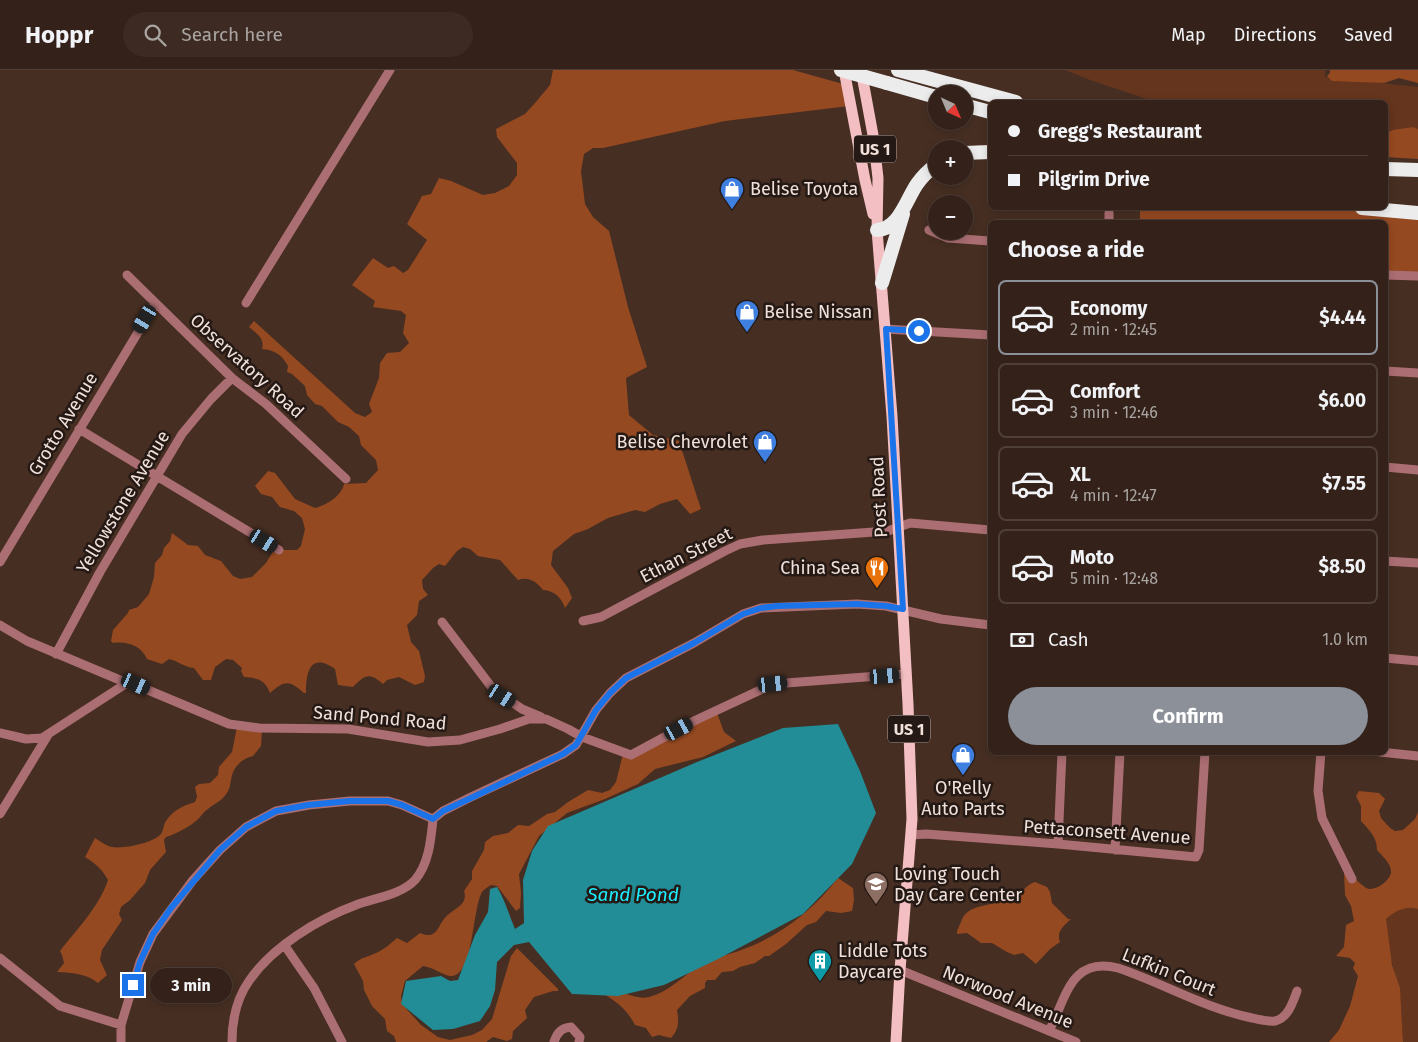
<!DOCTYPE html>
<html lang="en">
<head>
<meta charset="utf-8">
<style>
	:root { --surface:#34221a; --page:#3c2a23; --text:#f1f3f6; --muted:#a9a4a2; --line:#4e3f39; --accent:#8c9099 }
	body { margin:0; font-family:"Fira Sans",sans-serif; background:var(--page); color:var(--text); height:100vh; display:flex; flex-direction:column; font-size:19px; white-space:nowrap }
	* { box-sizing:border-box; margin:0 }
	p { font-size:16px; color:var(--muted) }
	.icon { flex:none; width:28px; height:28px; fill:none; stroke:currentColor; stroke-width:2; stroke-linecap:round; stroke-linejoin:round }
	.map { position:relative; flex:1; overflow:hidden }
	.drawer { position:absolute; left:988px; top:150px; width:400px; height:535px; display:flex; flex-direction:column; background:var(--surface); border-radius:8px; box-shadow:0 2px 8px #0003,0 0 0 1px var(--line) }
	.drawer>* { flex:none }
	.banner { position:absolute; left:988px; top:30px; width:400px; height:110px; border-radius:8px; box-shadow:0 2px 8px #0003,0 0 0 1px var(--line); display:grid; align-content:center; height:110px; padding:0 20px; background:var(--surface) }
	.needle { width:32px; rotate:136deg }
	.fabs { position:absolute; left:928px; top:15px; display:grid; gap:10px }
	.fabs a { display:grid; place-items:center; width:45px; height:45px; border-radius:50%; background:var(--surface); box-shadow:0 2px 8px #0003,0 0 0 1px var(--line); font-size:25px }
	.end { position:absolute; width:22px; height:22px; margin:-11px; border:6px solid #1a73e8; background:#fff; box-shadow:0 0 0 2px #fff }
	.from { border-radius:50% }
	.bubble { position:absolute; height:35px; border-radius:18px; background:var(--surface); box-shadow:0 2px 8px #0003,0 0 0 1px var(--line); font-size:16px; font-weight:700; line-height:35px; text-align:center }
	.car { position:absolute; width:15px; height:30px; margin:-15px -8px; border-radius:6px; box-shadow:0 0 4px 1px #0007; background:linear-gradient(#222 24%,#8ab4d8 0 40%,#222 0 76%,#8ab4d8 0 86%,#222 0) }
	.banner b { display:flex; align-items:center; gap:18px; height:48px; font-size:19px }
	.banner b+b { border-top:1px solid var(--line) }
	.banner i { width:12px; height:12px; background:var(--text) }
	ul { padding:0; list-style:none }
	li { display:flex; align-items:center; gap:15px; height:75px; margin:0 10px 8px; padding:0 10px; border:2px solid var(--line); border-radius:8px }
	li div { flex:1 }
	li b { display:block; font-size:19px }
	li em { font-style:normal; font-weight:700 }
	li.on { border-color:var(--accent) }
	li>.icon { width:45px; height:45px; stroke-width:1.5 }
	h2 { padding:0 20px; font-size:22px; line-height:60px }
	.pay { display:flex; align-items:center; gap:12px; height:55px; padding:0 20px; font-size:19px }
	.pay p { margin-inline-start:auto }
	.primary-button { display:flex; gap:10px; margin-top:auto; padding:10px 20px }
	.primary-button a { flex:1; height:58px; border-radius:30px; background:var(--accent); color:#fff; font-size:20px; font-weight:700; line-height:58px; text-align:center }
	header { display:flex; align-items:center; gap:30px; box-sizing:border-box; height:70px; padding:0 25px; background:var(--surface); border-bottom:1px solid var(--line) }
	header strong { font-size:24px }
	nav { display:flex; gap:28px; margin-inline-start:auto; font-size:18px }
	.search { width:350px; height:45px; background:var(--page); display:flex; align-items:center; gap:12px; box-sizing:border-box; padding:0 18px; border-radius:28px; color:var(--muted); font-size:19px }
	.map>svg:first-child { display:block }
	.green { fill:#65351d }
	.forest { fill:#954921 }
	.water { fill:#228d96 }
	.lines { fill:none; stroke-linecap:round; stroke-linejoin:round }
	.minor { stroke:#ab6e72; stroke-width:9 }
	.major { stroke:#f3bfc2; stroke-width:11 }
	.highway { stroke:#ececec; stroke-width:14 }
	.highway-bridge { stroke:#ececec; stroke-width:14 }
	.route { stroke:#1a73e8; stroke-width:6 }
	.labels { text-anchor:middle; stroke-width:5; stroke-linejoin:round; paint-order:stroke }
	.shield { fill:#241914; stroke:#b3a49e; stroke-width:1 }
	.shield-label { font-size:16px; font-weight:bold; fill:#f0e0d9 }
	.poi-label { font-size:18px; fill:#f0e0d9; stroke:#241914; text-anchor:start }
	.street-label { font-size:18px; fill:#f0e0d9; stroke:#241914 }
	.water-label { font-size:19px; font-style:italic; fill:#1deeff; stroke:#241914 }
</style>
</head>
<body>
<header>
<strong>Hoppr</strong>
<div class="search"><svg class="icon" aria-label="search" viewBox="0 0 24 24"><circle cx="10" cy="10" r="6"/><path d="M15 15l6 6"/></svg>Search here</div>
<nav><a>Map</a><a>Directions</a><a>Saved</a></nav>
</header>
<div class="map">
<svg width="1418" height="972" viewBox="0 0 1418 972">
	<rect width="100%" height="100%" fill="#462e22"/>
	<!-- green -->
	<path class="green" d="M1065,0H1325V7L1418,17V71L1385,69V32H1156L1090,10Z
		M1410,835L1418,839V972H1403L1400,925L1378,838Z"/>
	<!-- forest -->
	<path class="forest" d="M553,0H793L843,14L849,36L725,51L603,78H593L584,84L581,101L585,134L593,147L609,161L628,237L647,297L626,308L629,345L653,365L679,371L701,439L690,444L677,429L660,434L645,442L635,440L608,448L588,459L574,464L553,481L551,495L568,518L572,528L565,538C561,527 555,521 543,520C537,512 529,506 518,510L500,490L478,486L470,479L463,477L457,481L445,496L439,494L433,498L422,510L423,519L428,525L419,531L417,545L407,555L411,572L419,581L425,606L424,612L415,615L399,607L387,610L383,614C369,602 365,605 353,617L338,615L335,599C310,582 306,602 306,623H304C289,610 285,610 270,623C265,609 257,608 244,607L241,601L242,598L233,590L226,589L215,597L211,610H203L194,598C184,597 178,591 169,589L162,594L147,589C141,575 126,571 113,573L111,571L113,560L128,543L129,540L138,537L149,524L154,507L155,493L162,485L164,478L170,471L172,463L188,475L198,476L205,485L221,491L233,506L240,509L252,507L266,493L274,480H297L301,476L305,459L302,448L294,441L280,437L272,427L261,424L255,416L268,401L275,403L295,429L315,438C326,435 341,427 344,414L366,413L378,400L376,390L361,375L359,366L349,357L338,352L322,336L315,334L307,325L305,316L292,304L287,302L288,296C282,285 275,280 262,279C265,268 257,264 249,257L254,251L355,343L365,347L372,342L369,334L379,308L380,293L387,283L400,282L409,273L403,263L406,245L401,241L373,237L375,231L352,215L373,188L388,198L394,196L403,203L408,200L427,170L407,154L422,126L431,124L439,108L451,111L483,125L495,123L509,116L517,105V93L497,67L496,59L525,44L535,33L550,15Z
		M1330,0H1418V13L1399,8L1384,13L1332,11L1327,6L1330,3Z
		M1413,57L1418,59V89L1385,87V64L1393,60Z
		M1140,138H1372L1418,143V206L1385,203V152H1140Z
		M717,643L724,662L736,671L703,687L655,699L638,714L605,729L567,743L539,766L519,804L521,823L520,838L516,841L497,816L491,815C488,817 484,819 482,822C472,840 474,904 452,906C446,907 433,897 423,896L405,911L401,926L402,934L421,955L438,967L450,970L472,965L482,960L492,949L511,886L517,878L558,919V921H553L534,927L525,940L527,948L513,961L512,969L507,971L493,967L486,972H396L394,966L387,961L385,949L372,936L364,920L363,911L354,894C361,887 368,887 376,883C385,879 390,874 397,868L407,873L420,863C436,870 437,858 444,849C451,839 469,836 464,821L472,809V801L484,780L485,772L493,766L508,763L518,755L529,756L547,744L555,742L568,732L588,720L602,723L610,720L616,712L623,684Z
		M237,657L262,660L261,676L253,686C241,689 233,697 231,710C230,714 230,718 228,721C224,730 215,733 208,739C203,742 201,747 197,750C191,756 174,765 166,767L164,770L166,782L150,800L145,813L130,830L121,837L119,844L122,850L102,880L100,890L107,905L98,913C86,903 72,903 57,902L64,893L62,885L60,881C77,859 99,837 108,810C102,799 96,794 85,787L95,768C100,771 106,776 112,777C124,779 152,773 160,765C164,761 163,755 166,751C173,740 183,736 195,732L197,727L195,717L199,714L210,713L218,705L219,697L232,682Z
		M1359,721L1379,723L1385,729L1379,741L1381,748L1390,758L1395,761L1403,760L1415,749L1418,742V839C1407,835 1394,841 1386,849L1392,895L1400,918L1403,972H1329L1339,960L1350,936L1358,906L1353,898L1355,893L1350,888L1336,886L1344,877L1346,855L1354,851L1351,836L1345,825L1344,802H1348C1354,807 1360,814 1366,818C1374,822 1389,812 1391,803C1392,794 1382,786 1377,780C1377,767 1369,760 1361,751V736L1356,726Z
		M838,808L853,818L854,830L852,841L841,843L826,841L816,852L807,855L786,874L769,886H765L755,893L740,897L733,901L722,902L715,910H707L705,913V918L690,926L677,940C679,951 679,960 671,968L659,965L652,967L646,958L635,955C630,945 622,936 613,930C608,926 604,925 601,920C617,916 633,931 649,927C671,922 688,900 708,891C719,886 732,884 744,879C782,865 814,839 838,808Z
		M1035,812L1047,817L1050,822L1052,833L1068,849H1071C1064,856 1056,861 1060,872L1050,879L1036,894L1023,883L1014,885L1007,882L992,873H981L967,863L957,864C957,859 959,857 961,852C966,837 980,837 995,833L996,826C1005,827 1013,828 1021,822C1027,817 1027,815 1035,812Z"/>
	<!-- water -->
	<path class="water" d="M838,654L860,701L876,743L852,794L803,844L718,889L664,915L618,926L572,924L529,872L514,875L497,892L495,920L490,936L480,951L453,959L433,960L401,934L406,911L441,906L450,911L458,910L475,865L488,842L490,819L497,817C505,830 509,845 515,859L524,853L523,810L532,781L548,756L697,692L783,658Z"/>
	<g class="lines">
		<!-- minor -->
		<path class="minor" d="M1109,152V143
			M929,160L948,168L990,171
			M127,205L232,308L266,334L346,409
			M1385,205L1418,206
			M246,233L390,0
			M885,259L990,265
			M1385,301L1418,303
			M79,359L279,480
			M1385,397L1418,400
			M1385,491L1418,493
			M0,492L155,234
			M583,551L601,547L725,481L740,474L763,470L888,461L910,453L990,460
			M442,552L493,619L522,639L541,647
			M0,555L27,571L127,613
			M56,584L100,502L182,364L211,329L232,308
			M1385,588L1418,591
			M0,663L26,669L42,668L127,613L136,615L229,654L259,658L348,659L428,672L460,670L500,659L529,649H546L568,659L582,667L631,685L696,650L773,614L905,604
			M1321,682L1318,721L1322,748L1352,809
			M1380,682L1418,686
			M0,744L48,665
			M911,765L926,764L1058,774L1196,787L1199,780L1205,682
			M1058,774L1062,682
			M1115,780L1120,682
			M285,876L314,918L342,972
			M0,888L60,936L121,955
			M900,900L1076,972
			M1049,961C1066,929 1070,886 1118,898C1163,913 1204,938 1252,948C1258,949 1268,952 1275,951C1288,948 1293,932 1297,921
			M121,972V955L140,892L153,864L193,810L220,780L246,757L276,741L309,735L350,731H388L402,735L433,749
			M232,972C232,951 237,928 249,911C272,877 318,849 356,835C374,828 401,825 415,810C429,794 431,769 433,749L443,741L471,727L563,684L576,675L596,640L610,623L626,608L694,573L743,544L761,538L857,534L886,536L941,549L990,555
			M554,972C557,963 561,958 571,957L580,967L579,972"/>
		<!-- major -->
		<path class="major" d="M844,0L865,110L873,144
			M861,0L873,65L878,108L877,160L892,346L908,634L912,749L900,900L896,972"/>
		<!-- highway -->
		<path class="highway" d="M898,0L1016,32
			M887,13L936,27
			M964,35L990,42
			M964,83L990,82
			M1385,99L1418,100
			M1362,138L1418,143
			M877,160C899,159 906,130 917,114C922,107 929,100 936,95
			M882,213L903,144"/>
		<!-- highway-bridge -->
		<path class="highway-bridge" d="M841,0L887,13"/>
	</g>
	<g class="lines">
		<!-- route -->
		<path class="route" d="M133,915L140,892L153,864L171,838L220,780L246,757L276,741L308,735L350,731H388L402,735L433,749L443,741L471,728L563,684L576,675L596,640L610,623L626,608L694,573L743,544L761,538L777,536L857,534L886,536L903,539L886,259L919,261"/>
	</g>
	<!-- icons -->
	<defs>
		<g id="shop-pin" transform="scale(1.25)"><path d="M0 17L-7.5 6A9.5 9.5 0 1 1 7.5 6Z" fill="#3f7fe0" stroke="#241914"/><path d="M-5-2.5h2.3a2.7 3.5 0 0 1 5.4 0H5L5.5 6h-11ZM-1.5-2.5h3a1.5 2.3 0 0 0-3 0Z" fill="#fff"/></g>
		<g id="restaurant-pin" transform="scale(1.25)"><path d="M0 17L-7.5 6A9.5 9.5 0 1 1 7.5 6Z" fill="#e8710a" stroke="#241914"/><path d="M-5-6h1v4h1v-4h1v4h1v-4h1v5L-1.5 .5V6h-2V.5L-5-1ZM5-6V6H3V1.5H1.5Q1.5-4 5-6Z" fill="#fff"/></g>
		<g id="school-pin" transform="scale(1.25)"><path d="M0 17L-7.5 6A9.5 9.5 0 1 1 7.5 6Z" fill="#8d6e63" stroke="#241914"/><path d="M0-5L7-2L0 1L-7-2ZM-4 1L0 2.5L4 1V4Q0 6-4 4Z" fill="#fff"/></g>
		<g id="building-pin" transform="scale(1.25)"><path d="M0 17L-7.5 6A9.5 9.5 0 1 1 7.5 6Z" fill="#0f9aa8" stroke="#241914"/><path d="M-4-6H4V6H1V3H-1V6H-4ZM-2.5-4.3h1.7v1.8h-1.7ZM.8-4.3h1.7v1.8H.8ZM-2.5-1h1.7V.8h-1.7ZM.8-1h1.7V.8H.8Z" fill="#fff"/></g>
	</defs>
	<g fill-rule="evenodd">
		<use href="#shop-pin" x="732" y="119"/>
		<use href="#shop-pin" x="747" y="242"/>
		<use href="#shop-pin" x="765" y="372"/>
		<use href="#restaurant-pin" x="877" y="498"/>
		<use href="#shop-pin" x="963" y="685"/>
		<use href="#school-pin" x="876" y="814"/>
		<use href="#building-pin" x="820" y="891"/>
	</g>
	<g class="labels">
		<!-- shield labels -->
		<g class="shield">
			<rect x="854" y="65.5" width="42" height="27" rx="4"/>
			<rect x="888" y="645.5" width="42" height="27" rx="4"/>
		</g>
		<g class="shield-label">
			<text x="875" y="85">US 1</text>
			<text x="909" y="665">US 1</text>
		</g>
		<!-- poi labels -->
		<g class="poi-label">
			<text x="750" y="125">Belise Toyota</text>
			<text x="764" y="248">Belise Nissan</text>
			<text x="748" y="378" text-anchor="end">Belise Chevrolet</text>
			<text x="860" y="504" text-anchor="end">China Sea</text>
			<text x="963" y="724" text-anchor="middle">O'Relly<tspan x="963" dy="21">Auto Parts</tspan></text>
			<text x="894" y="810">Loving Touch<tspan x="894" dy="21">Day Care Center</tspan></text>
			<text x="838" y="887">Liddle Tots<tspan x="838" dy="21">Daycare</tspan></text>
		</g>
		<!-- street labels -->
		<g class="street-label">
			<text transform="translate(247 296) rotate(42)" y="6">Observatory Road</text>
			<text transform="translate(63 354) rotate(-59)" y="6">Grotto Avenue</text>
			<text transform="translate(879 427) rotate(-93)" y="6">Post Road</text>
			<text transform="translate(123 432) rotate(-59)" y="6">Yellowstone Avenue</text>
			<text transform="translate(686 485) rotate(-27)" y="6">Ethan Street</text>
			<text transform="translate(380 648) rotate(5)" y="6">Sand Pond Road</text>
			<text transform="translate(1107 762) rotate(4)" y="6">Pettaconsett Avenue</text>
			<text transform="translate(1169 902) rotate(22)" y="6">Lufkin Court</text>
			<text transform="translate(1008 927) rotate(22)" y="6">Norwood Avenue</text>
		</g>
		<!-- water labels -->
		<g class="water-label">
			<text x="633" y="831">Sand Pond</text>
		</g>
	</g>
</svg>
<div class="fabs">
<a><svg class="needle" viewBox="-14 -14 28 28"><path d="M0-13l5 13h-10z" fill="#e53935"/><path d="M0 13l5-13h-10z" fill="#a9a4a2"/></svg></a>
<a>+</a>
<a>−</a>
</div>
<i class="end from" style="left:919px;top:261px"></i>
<i class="end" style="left:133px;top:915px"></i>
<div class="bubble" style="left:150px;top:898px;width:82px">3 min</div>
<i class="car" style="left:145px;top:249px;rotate:211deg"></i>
<i class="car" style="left:264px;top:471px;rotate:121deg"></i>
<i class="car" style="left:885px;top:606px;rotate:86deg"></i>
<i class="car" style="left:136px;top:614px;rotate:114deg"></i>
<i class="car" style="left:773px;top:614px;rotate:84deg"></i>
<i class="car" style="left:502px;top:626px;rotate:123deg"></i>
<i class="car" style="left:679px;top:659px;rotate:62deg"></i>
<div class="banner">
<b><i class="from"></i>Gregg's Restaurant</b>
<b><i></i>Pilgrim Drive</b>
</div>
<section class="drawer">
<h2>Choose a ride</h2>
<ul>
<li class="on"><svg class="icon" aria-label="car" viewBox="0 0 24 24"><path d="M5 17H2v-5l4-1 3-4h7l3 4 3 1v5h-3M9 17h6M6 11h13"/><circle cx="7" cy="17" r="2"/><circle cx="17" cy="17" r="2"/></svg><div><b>Economy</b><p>2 min · 12:45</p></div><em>$4.44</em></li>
<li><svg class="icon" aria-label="car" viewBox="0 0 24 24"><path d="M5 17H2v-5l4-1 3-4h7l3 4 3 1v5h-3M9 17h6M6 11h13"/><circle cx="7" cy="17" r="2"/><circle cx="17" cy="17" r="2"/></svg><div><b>Comfort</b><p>3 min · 12:46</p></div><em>$6.00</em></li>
<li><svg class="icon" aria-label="car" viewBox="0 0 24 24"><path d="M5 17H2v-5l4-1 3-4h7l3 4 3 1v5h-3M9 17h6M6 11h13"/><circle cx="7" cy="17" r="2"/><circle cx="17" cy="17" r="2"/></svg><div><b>XL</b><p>4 min · 12:47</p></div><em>$7.55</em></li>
<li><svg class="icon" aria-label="car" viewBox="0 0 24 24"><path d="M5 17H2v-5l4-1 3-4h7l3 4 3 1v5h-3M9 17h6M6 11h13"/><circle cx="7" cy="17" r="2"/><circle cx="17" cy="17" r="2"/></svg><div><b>Moto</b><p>5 min · 12:48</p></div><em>$8.50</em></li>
</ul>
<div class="pay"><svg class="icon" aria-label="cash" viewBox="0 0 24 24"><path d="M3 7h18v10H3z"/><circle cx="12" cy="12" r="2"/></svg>Cash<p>1.0 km</p></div>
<div class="primary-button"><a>Confirm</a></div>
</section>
</div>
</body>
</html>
